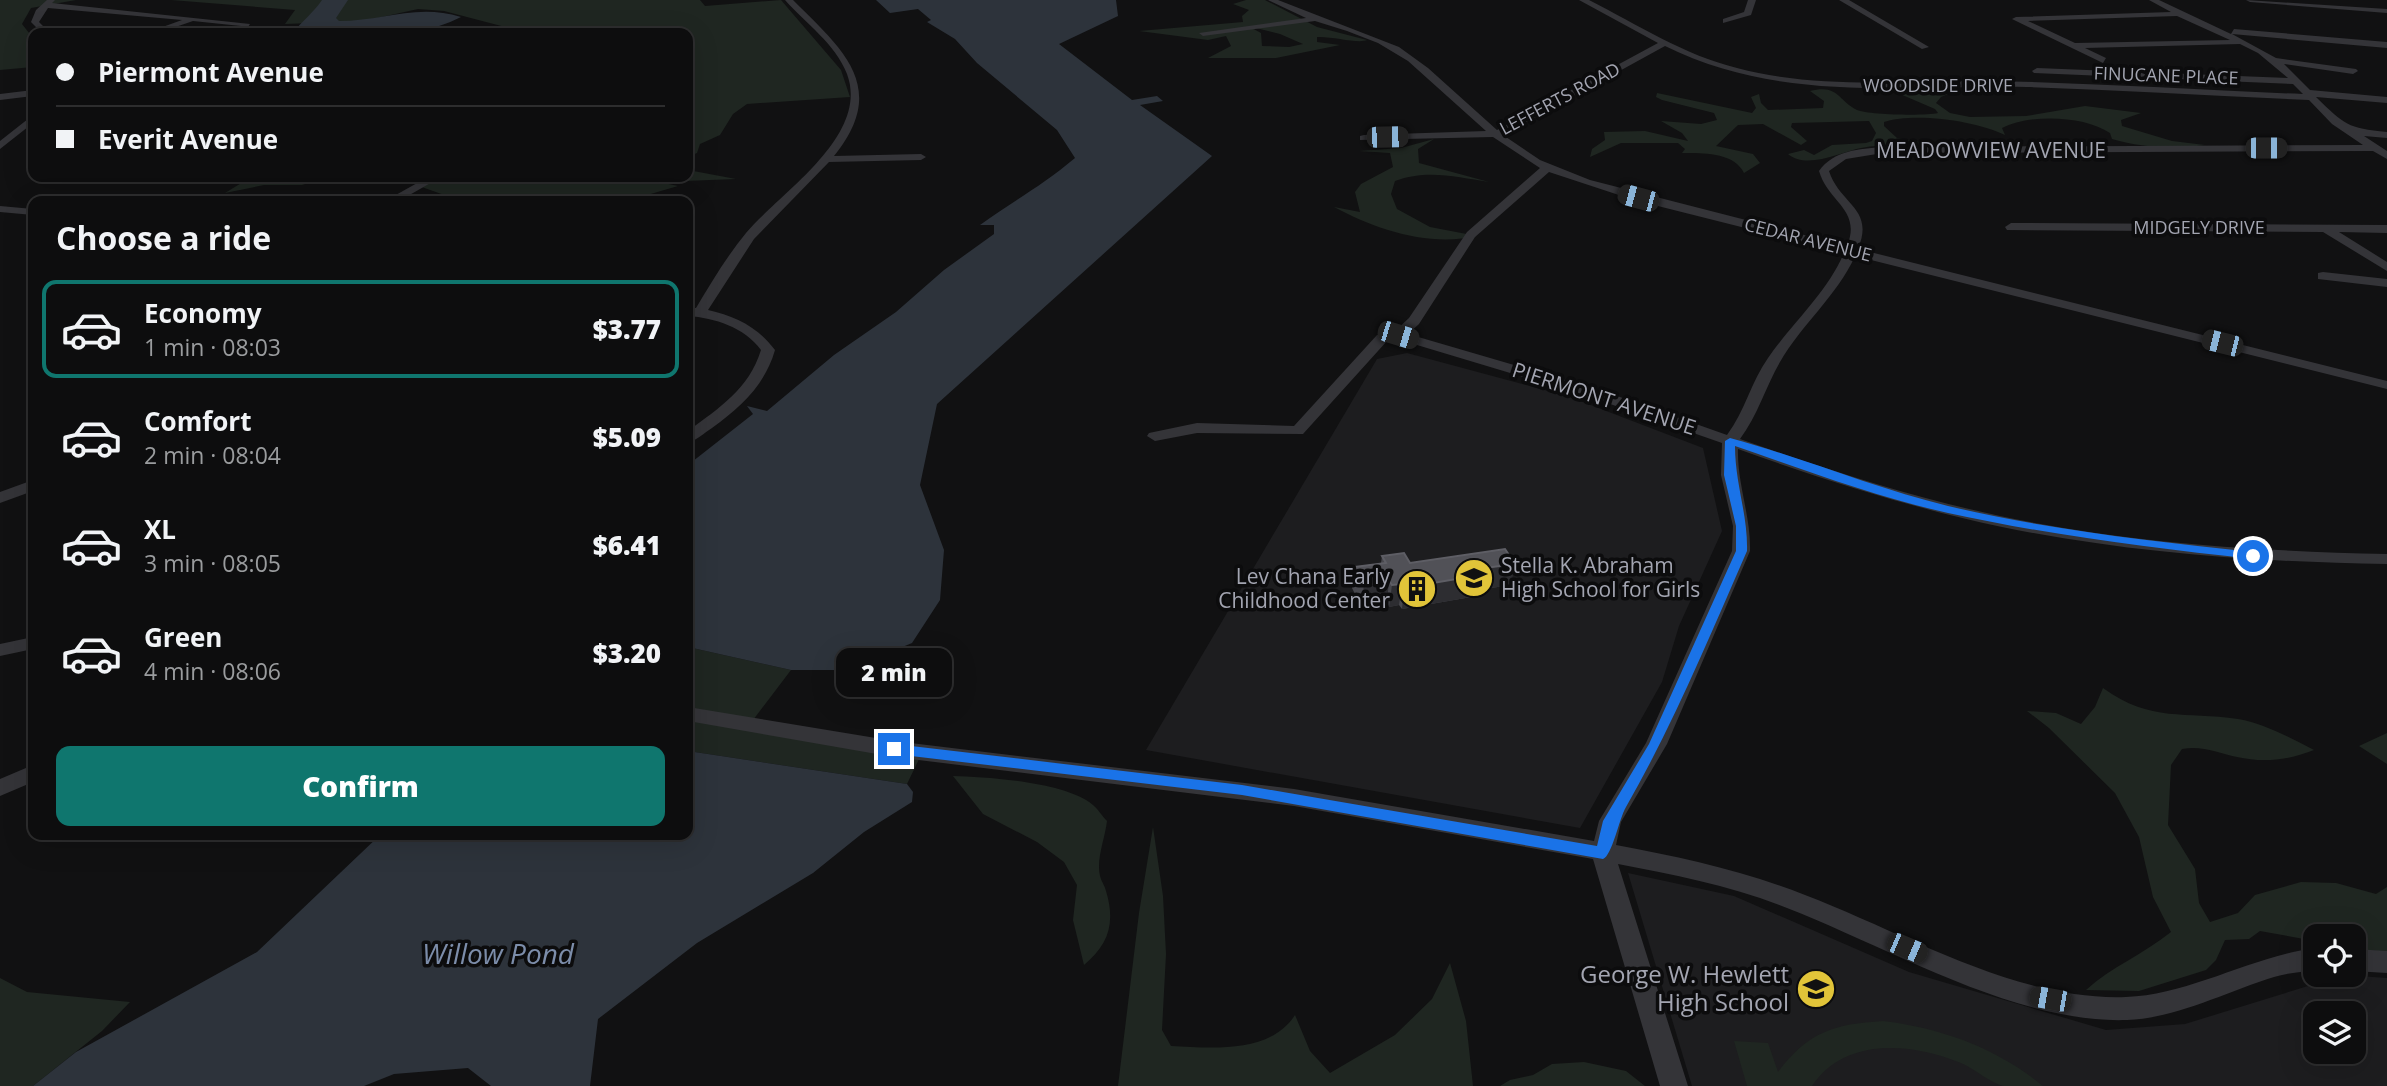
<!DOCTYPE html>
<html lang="en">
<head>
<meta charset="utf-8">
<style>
	:root { --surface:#0d0d0e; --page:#1b1b1c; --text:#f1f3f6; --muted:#9a9c9e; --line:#2d2d2e; --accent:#0f766e }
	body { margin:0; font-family:"Open Sans",sans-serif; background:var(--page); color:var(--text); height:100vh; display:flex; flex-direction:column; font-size:26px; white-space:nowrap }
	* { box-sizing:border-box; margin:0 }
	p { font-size:23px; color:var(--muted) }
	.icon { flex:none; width:38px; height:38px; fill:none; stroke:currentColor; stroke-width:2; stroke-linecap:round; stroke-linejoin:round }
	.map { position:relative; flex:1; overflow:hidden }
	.panel { position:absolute; left:28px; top:196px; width:665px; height:644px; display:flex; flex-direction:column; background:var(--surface); border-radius:14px; box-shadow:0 7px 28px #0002,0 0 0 2px var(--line) }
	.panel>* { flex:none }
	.hud { position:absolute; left:28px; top:28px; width:665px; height:154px; border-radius:14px; box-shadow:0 7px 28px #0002,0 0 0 2px var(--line); display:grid; align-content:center; height:154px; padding:0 28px; background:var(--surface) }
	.buttons { position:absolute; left:2303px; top:924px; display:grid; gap:14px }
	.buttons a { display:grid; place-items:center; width:63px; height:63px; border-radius:14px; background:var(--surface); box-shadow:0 7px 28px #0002,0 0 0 2px var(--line); font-size:35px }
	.end { position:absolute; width:32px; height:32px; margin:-16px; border:9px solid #1a73e8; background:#fff; box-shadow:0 0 0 4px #fff }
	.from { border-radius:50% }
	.bubble { position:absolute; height:49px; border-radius:14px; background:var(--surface); box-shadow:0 7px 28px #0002,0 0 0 2px var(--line); font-size:23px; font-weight:800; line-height:49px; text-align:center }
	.car { position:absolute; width:21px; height:42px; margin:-21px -10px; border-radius:9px; box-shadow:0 0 5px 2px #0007; background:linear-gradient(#222 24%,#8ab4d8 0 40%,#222 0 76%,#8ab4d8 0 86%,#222 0) }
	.hud b { display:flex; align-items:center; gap:24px; height:66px; font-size:26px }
	.hud b+b { border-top:2px solid var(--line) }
	.hud i { width:18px; height:18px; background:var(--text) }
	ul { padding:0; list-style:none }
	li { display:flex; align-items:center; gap:21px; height:98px; margin:0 14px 10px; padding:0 14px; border:4px solid transparent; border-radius:14px }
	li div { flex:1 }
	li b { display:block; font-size:26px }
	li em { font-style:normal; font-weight:800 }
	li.selected { border-color:var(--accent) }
	li>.icon { width:63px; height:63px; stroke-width:1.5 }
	h2 { padding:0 28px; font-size:32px; line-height:84px }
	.action { display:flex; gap:14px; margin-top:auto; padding:14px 28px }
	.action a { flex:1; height:80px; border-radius:14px; background:var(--accent); color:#fff; font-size:28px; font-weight:800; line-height:80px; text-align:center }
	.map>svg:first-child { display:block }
	.built { fill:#1d1d1f; fill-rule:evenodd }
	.green { fill:#1f2621; fill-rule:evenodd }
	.water { fill:#2d333b }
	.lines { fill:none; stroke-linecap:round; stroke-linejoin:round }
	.minor { fill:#343438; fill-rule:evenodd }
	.wall { fill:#47474d }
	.shaded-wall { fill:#2d2d31 }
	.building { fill:#515157; stroke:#5e5e65; stroke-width:2 }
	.route { fill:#1a73e8 }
	.labels { text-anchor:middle; stroke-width:7; stroke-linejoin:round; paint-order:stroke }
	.far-street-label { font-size:18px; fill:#a3a5b1; stroke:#0c0c0d }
	.street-label { font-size:21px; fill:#a3a5b1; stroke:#0c0c0d }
	.poi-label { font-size:21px; fill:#a3a5b1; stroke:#0c0c0d; text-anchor:start }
	.near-poi-label { font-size:24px; fill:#a3a5b1; stroke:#0c0c0d; text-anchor:end }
	.near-water-label { font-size:28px; font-style:italic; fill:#7c8daa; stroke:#0c0c0d }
</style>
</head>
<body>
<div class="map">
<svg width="2387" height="1086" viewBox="0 0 2387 1086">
	<rect width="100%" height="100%" fill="#111112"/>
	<!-- built -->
	<path class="built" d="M1407,353L1567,396L1703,448L1722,531L1679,626L1662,682L1580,828L1146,750L1377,359Z
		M1628,873L1734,896L1909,972L2106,1030L2185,1024L2344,975L2387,978V1086H1692ZM2315,1013H2354V1052H2315Z"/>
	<!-- green -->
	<path class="green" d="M0,0H76L31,8L22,24L33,38V67L0,70Z
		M171,0H700L705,6L781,0L841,70L850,97L747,104L733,114L720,135L700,144L697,153L688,157V33H528L444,11L418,9L364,21L285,24L295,10Z
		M1246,0H1265L1317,27L1367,40C1358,44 1332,36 1317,37V42L1340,45L1276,58H1208L1231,46L1226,36L1208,40L1139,31L1243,22L1242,16L1249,10L1233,4ZM1248,26L1280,34L1303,44L1289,47L1262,46L1261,33Z
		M1900,88L1957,90L1941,97L1936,103L1950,113L1970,117L2026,116L2085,106L2141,113L2121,120L2122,126L2172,141L2205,145C2174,149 2143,148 2112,139L2110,133C2084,115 2028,114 2002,128L2005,135C1977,121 1915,112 1884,122V126L1897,138L1933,144C1910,147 1884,143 1861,148C1841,152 1807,170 1788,154L1804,150L1814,155L1832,145L1866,143L1872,141L1876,133L1869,121L1792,123L1791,127L1807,141L1801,145L1763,124L1738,125L1716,146L1753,154L1760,163L1744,173C1734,152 1702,153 1682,153L1685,149L1678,143H1621L1590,157L1592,149L1605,140L1604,132L1645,131L1688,141L1682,133L1661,121L1701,124L1717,120L1714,113L1662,100L1656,97L1657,93L1752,113L1756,108L1751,97L1759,94L1761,103L1768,110L1823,108L1824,101L1810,91C1839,84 1838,101 1857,110C1868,115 1926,116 1938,113L1935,109L1900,94L1897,91Z
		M1434,139L1418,149L1419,163L1489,182C1457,177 1427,169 1395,181L1391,194L1397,209L1430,227L1477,236C1429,247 1377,230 1334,207L1360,212L1355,192L1361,184L1393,167L1390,153L1359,151L1401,148Z
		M688,170L736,179L659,182L678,186L637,198L639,201H461L419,186L435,177H688Z
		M239,177H327L302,185H264L225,193L243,182Z
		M688,647L791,670L750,724L922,753L907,784L688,751Z
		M2103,688C2151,723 2185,711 2238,719C2266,724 2290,738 2314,750C2289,760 2264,763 2237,757C2218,753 2202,745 2182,749L2171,765L2168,825L2195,869L2199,903L2210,922L2238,913L2255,895L2301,882L2336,883L2376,894L2387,887V952L2354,949V936H2315V941L2260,931L2249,939L2225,940L2216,960L2206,970L2139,991L2086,990C2111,967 2144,954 2171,932L2153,897L2139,837L2115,793L2049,728L2027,711L2056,713L2081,724L2095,707Z
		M2387,733V764L2359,746Z
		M953,776C988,777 1066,782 1093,805C1098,809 1102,816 1107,821C1105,839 1096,859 1100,876C1101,881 1105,886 1106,891C1116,924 1108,945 1084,965L1073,920L1077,885L1064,862L1037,842L983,814Z
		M1153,827L1163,896L1166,954L1162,1030L1171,1046C1213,1048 1270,1054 1295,1015L1310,1051L1330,1073L1395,1035L1432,999L1450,963L1466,1021L1473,1086H1118L1139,913Z
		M0,978L27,992L130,1002L102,1031L33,1086H0Z
		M1883,1021C1941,1028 1997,1048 2043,1086C2031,1086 2016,1086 2004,1086C1990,1083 1975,1069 1961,1063C1913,1043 1845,1036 1812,1086H1747L1734,1041L1768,1043L1778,1072C1808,1032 1834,1024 1883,1021Z
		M1584,1062L1626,1071L1645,1086H1500L1510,1080L1533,1075L1552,1064Z"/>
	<!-- water -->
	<path class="water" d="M322,0H348L336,18L339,21C383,21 417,3 461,17C411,43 349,33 293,33C302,21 313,13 322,0Z
		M876,0H1116L1118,16L1059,44L1132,100L1157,96L1163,101L1140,105L1212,156L937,404L920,485L944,550L940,600L912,643L847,670H791L688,647V465L753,414L747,406L767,411L834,355L896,312L944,270L994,234V225H980C1012,202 1043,185 1075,158L1057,130L977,63L955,39L927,22L931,20L918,9L890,13Z
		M688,751L907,784L913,792L912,802L864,832L813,873L697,943L598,1019L590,1086H491L468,1068L394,1074L364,1086H33L76,1052L257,952L380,835H688Z"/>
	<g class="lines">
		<!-- minor -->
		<path class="minor" d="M47,0H55L52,3L250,24L244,33H236L241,26L193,21L158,33H146L182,20L48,8L39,22L50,33H42L31,22L36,10Z
			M785,0H793C842,49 890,87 834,156L921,154L926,157L921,160L829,162L754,239L708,310C735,316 758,327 775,350C765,385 741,407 712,428C704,433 697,440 688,443V431C719,408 749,389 761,350C744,327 715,318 688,316V308H696C711,283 727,256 746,233C781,192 870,136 847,74C835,43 806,24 785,0Z
			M1268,0H1278L1399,47L1428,68L1497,130L1658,43L1579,0H1589C1638,25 1684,55 1737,68C1820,90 1905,80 1990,81C2094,83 2199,90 2303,94L2293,84L2034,73L2032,71L2037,68L2288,78L2258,53L2240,44L2085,48L2106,58L2103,63L2012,19L2016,17L2171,12L2149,0H2159L2231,34L2234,29L2387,42V48L2232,34L2276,58L2356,69L2358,71L2353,74L2284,64L2310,90L2387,97V103L2316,97C2345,125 2347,128 2387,132V138L2364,136L2387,151V159L2373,151L1883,153L1846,159L1829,171C1840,205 1875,208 1858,249L2387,381V389L1855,256C1837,296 1801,325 1780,362C1765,388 1758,415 1740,439C1825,469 1911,497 2000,516C2127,543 2257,551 2387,554V564C2258,562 2129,553 2002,527C1912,508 1824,480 1738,449C1737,484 1751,516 1750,551L1667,744L1621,822L1616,845C1681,857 1744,871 1805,895C1905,933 2016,1001 2126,997C2189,995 2250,957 2315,948V970C2301,972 2287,973 2274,977C2225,992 2178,1018 2127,1020C2016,1024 1888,947 1787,908C1732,886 1675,875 1618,864L1688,1086H1660L1593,859L1294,806L894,757L688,721V707L894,741L1294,789L1594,841L1599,821L1646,743L1732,551L1733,526L1721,475L1722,443L1593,398L1397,339L1387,341L1303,434L1197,433L1155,441L1147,436L1149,433L1197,423L1294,426L1377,335L1394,332L1409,318L1467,232L1540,168L1493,137L1360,140V136L1364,135L1486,131L1408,61L1378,43L1347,31L1315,21L1203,36L1199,33L1306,18ZM2177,16L2230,40L2075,43L2028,21ZM1665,46C1779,103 1904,85 2027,87C2121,90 2215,96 2309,100L2332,124L2363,145L1883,147C1859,149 1834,150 1819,171C1828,202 1862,210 1847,246L1590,180L1540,160L1503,135ZM1549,172L1634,200L1844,253C1827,293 1792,323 1768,358C1751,382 1745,411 1727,435L1603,391L1408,334L1419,324L1475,237Z
			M1748,0H1756L1751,15L1723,23V19L1744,12Z
			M1839,0H1849L1929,47L1922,49Z
			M2246,0L2387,9V13L2250,2Z
			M427,29L430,33H418L419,31Z
			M33,90V96L0,100V94Z
			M33,115V123L0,149V141Z
			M428,177H441L399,201H385Z
			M0,206L33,209V215L0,212Z
			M2011,223L2387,225V233L2339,232L2387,262V271L2323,232L2007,230L2005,227Z
			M2323,272L2387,279V287L2318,279V273Z
			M33,480V491L0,503V492Z
			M33,637V649L0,656V644Z
			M33,765V782L0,796V779Z
			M2354,949L2387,951V973L2354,971Z"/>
	</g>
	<!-- wall -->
	<path class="wall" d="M1382,556L1410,563L1511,585L1478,590L1477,596L1402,609L1399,605L1389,607L1387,602L1361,606L1352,588L1354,567L1381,563Z"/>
	<!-- shaded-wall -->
	<path class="shaded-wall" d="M1515,564L1511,585L1478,590L1477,596L1402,609L1404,588L1477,569Z
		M1389,581L1387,602L1361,606L1364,585Z
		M1402,584L1399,605L1389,607L1392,585Z"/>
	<!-- building -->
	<path class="building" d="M1505,549L1515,564L1477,569L1480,575L1404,588L1402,584L1392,585L1389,581L1364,585L1354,567L1386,563L1382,556L1404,553L1410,563Z"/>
	<!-- route -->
	<path class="route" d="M1730,438C1804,458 1874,488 1948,506C2049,530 2151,541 2253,552L2259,556L2253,559C2150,548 2049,535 1948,513C1876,497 1805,470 1735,446C1735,483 1748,515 1747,551C1709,638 1673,725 1626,807C1619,819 1612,856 1603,859L1242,795L894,754L887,749L894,744L1242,785L1597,846L1603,821L1649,744L1736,551V526L1724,475L1725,441Z"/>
	<!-- icons -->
	<defs>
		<g id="school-disc" transform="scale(2.0125)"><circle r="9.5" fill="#e1c439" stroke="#0c0c0d"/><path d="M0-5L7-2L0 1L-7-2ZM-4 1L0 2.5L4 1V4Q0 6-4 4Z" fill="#111"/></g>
		<g id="building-disc" transform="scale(2.0125)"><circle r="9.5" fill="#e1c439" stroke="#0c0c0d"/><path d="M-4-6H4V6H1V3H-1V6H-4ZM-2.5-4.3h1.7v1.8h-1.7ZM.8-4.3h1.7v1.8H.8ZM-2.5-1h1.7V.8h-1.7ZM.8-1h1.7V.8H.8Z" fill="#111"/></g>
	</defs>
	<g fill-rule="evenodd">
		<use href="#school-disc" x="1474" y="578"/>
		<use href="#building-disc" x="1417" y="589"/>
		<use href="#school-disc" x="1816" y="989"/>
	</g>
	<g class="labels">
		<!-- far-street labels -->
		<g class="far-street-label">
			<text transform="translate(2166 76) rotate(2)" y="6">FINUCANE PLACE</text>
			<text x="1938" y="92">WOODSIDE DRIVE</text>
			<text transform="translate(1560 99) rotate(-28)" y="6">LEFFERTS ROAD</text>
			<text x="2199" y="234">MIDGELY DRIVE</text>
			<text transform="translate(1808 240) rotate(14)" y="6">CEDAR AVENUE</text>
		</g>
		<!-- street labels -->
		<g class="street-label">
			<text x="1991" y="158">MEADOWVIEW AVENUE</text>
			<text transform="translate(1604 399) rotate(18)" y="7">PIERMONT AVENUE</text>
		</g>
		<!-- poi labels -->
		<g class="poi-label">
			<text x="1501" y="573">Stella K. Abraham<tspan x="1501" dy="24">High School for Girls</tspan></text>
			<text x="1390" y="584" text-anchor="end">Lev Chana Early<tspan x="1390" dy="24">Childhood Center</tspan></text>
		</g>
		<!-- near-poi labels -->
		<g class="near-poi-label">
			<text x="1789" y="983">George W. Hewlett<tspan x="1789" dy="28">High School</tspan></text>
		</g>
		<!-- near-water labels -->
		<g class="near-water-label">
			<text x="498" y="964">Willow Pond</text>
		</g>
	</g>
</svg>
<div class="buttons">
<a><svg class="icon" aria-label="locate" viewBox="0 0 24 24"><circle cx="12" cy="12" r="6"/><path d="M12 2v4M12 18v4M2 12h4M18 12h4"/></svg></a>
<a><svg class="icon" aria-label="layers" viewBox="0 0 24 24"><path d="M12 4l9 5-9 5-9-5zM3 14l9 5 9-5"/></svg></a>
</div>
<i class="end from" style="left:2253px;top:556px"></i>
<i class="end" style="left:894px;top:749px"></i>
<div class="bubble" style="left:836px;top:648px;width:116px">2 min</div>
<i class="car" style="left:1387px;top:137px;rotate:89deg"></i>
<i class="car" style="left:2266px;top:148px;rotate:90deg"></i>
<i class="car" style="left:1638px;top:198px;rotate:285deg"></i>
<i class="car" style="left:1398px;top:335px;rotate:107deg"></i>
<i class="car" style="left:2222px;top:343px;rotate:284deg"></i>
<i class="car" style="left:1907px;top:948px;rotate:113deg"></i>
<i class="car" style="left:2050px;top:999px;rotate:280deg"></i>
<div class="hud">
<b><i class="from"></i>Piermont Avenue</b>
<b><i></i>Everit Avenue</b>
</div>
<section class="panel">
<h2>Choose a ride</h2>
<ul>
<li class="selected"><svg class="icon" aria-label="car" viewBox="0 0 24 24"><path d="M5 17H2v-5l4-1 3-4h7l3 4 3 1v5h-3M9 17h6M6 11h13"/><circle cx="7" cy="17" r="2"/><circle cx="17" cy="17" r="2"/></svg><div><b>Economy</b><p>1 min · 08:03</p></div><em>$3.77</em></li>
<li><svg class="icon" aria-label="car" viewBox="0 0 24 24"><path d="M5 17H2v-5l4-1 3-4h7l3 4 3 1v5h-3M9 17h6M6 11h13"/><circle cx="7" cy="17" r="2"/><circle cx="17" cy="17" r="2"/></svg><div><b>Comfort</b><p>2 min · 08:04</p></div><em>$5.09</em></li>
<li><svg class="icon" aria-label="car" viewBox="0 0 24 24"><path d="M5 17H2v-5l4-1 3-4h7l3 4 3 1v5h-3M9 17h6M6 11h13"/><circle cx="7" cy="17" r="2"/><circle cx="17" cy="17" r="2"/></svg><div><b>XL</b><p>3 min · 08:05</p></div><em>$6.41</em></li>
<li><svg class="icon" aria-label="car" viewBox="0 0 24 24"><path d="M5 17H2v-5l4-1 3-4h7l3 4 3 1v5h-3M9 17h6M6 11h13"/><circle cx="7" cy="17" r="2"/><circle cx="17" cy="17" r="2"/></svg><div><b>Green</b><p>4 min · 08:06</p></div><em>$3.20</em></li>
</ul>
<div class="action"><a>Confirm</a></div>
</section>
</div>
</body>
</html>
